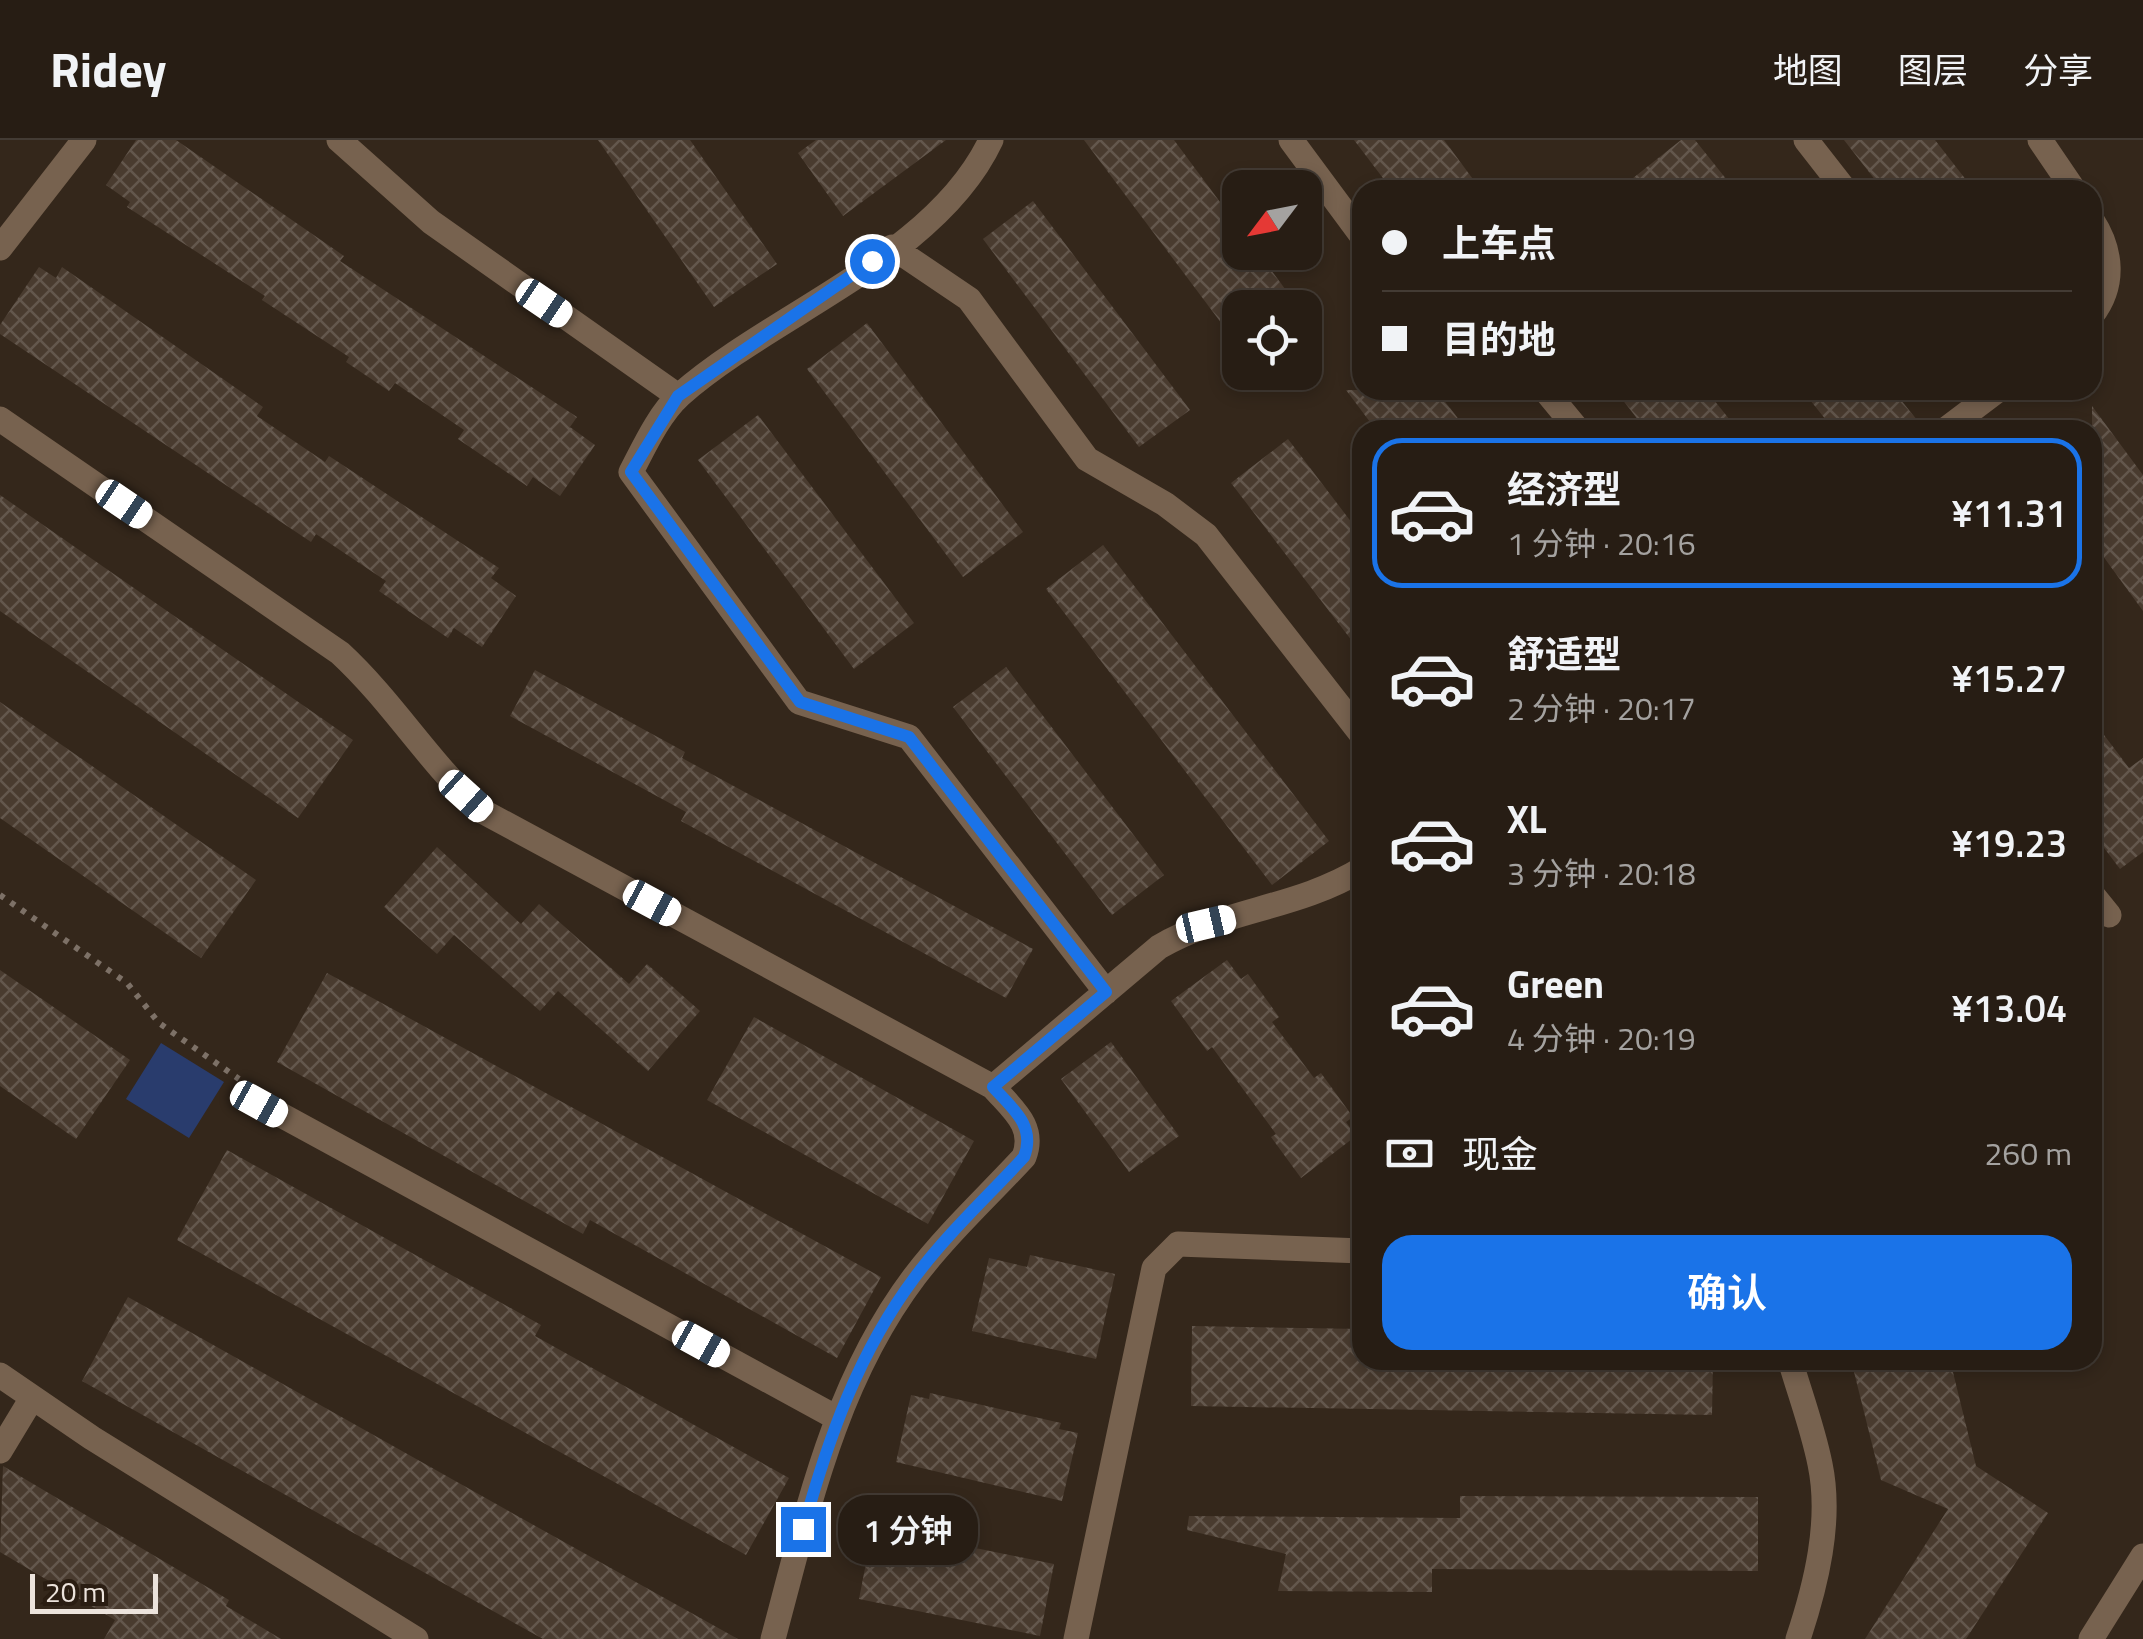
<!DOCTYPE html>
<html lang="zh">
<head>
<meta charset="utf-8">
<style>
	:root { --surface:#271d14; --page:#2f261d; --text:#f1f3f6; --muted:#a4a2a0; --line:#433b34; --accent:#1a73e8 }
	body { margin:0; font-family:"Titillium Web","Noto Sans SC",sans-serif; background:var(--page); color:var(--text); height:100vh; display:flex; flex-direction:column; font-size:38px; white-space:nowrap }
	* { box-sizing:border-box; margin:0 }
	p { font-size:32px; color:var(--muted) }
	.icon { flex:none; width:55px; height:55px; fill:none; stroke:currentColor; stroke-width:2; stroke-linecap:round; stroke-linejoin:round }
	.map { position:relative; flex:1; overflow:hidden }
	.drawer { position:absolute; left:1352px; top:280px; width:750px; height:950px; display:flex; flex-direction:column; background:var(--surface); border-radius:30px; box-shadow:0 5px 15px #0003,0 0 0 2px var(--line) }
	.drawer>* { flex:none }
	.guide { position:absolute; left:1352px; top:40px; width:750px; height:220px; border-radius:30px; box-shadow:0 5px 15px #0003,0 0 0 2px var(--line); display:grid; align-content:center; height:220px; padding:0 30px; background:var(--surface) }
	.needle { width:65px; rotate:238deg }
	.fabs { position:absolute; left:1222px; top:30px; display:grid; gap:20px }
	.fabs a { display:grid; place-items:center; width:100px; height:100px; border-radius:20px; background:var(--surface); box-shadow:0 5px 15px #0003,0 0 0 2px var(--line); font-size:50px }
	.scale { position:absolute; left:30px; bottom:25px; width:128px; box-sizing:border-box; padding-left:10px; border:5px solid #ece3dc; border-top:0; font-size:28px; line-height:35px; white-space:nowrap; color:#ece3dc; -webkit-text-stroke:8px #2a1d12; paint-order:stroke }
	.end { position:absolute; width:45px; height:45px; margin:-22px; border:12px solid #1a73e8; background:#fff; box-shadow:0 0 0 5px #fff }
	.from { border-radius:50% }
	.bubble { position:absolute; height:70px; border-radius:30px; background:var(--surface); box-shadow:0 5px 15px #0003,0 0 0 2px var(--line); font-size:32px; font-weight:600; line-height:70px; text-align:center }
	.car { position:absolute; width:30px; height:60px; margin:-30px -15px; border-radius:12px; box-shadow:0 0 8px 2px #0007; background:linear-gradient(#fff 24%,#345 0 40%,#fff 0 76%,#345 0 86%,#fff 0) }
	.guide b { display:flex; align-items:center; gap:35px; height:95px; font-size:38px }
	.guide b+b { border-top:2px solid var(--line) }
	.guide i { width:25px; height:25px; background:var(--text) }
	ul { padding:18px 0 0; list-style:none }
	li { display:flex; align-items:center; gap:30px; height:150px; margin:0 20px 15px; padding:0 10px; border:5px solid transparent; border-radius:30px }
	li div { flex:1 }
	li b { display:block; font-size:38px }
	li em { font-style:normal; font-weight:600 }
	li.active { border-color:var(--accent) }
	li>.icon { width:90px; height:90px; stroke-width:1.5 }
	.pay { display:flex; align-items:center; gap:25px; height:110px; padding:0 30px; font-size:38px }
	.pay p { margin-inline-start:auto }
	.button { display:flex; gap:20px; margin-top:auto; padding:20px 30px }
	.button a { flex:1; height:115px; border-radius:30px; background:var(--accent); color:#fff; font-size:40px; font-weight:600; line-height:115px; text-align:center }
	header { display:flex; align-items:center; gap:60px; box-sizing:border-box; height:140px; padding:0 50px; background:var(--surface); border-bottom:2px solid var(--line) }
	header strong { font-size:48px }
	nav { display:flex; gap:55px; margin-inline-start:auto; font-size:35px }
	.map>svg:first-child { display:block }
	.water { fill:#293c6d }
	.building { fill:url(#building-cross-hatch) }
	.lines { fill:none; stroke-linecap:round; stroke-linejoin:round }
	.path { stroke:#7d7167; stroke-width:6; stroke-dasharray:5 8; stroke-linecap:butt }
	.minor { stroke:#77624f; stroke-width:25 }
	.route { stroke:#1a73e8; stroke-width:12 }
</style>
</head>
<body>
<header>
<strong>Ridey</strong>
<nav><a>地图</a><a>图层</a><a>分享</a></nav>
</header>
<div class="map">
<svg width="2143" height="1499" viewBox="0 0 2143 1499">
	<defs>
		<pattern id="building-cross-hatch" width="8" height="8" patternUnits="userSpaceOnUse" patternTransform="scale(2.5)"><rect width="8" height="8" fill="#493b2f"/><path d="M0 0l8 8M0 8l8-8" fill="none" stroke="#63574d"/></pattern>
	</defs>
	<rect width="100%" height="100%" fill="#34271b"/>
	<!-- water -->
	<path class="water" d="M161,903L224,942L189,998L126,959Z"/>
	<!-- building -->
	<path class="building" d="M136,0H176L344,116L340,121L577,277L570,287L595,305L560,356L533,337L527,346L458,299L464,290L395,243L389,251L346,222L349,217L262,160L265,156L127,67L130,62L106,45Z
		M598,0H690L777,124L714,167Z
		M816,0H946L843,76L798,13Z
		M1084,0H1174L1240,89V112H1258L1299,168H1240V208Z
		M1354,0H1444L1481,50H1392Z
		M1681,0H1695L1735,50H1618Z
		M1844,0H1935L1974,50H1883Z
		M1033,61L1190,270L1139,307L983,99Z
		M39,127L56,138L62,127L263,267L257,276L325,322L329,316L499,428L491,438L516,456L482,507L454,488L448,498L379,451L386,441L316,394L311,402L0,194V185Z
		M867,183L1023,392L963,437L807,229Z
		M1346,250H1436L1467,290H1376Z
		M1615,250H1706L1738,290H1646Z
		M1802,250H1893L1925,290H1834Z
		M2092,266L2143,335V471L2092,401Z
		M758,275L914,483L854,529L698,320Z
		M1288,299L1362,396V514L1231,343Z
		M0,355L353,600L298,678L0,471Z
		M1103,405L1329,701L1272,745L1046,449Z
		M1006,527L1164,735L1112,775L953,567Z
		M535,530L685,612L682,618L1033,809L1006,858L681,681L686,672L510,576Z
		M0,562L256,740L201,818L0,678Z
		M2092,579L2129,628L2143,618V712L2120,729L2092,692Z
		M437,707L521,784L539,764L629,844L647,824L700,871L648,931L558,851L540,871L454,795L437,814L384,767Z
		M1227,820L1241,839L1248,834L1279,877L1272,882L1314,938L1321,933L1353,977L1346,982L1356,996L1301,1038L1271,997L1276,994L1212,907L1207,911L1171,861Z
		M0,830L130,920L76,999L0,946Z
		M327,833L881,1137L837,1218L590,1080L583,1094L277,922Z
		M754,877L974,1001L928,1084L707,960Z
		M1111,902L1179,996L1129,1032L1061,939Z
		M227,1010L541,1185L535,1196L789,1338L746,1415L177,1100Z
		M1030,1115L1115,1134L1096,1219L972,1191L989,1118L1027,1127Z
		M128,1157L530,1383L738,1499H543L82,1241Z
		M1192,1186L1362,1189V1220H1713L1712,1275L1191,1266Z
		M1851,1220H1950L1976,1326L2048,1373L1966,1499H1865L1948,1369L1881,1340Z
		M930,1253L1061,1283L1059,1289L1078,1293L1062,1361L896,1322L911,1255L929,1259Z
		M3,1326L229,1460L226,1466L281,1499H104L115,1480L0,1412Z
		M1460,1356L1758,1357V1431L1432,1429V1452L1278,1451L1286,1414L1187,1390L1189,1376L1460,1378Z
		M873,1387L1054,1424L1040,1496L859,1459Z"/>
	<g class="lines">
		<!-- path -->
		<path class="path" d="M0,755L127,843L159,883L239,939"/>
		<!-- minor -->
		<path class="minor" d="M339,0L431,82L678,256
			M991,0C936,117 773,173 680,255C659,274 644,307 631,332L799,562L909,597L1106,852
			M1291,0L1362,96
			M1806,0L1845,50
			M2040,0L2074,50
			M2092,80C2112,111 2115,145 2092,175
			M892,107L969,159L1087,319L1165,364L1206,395L1362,595
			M0,108L84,0
			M1545,250L1578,290
			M0,279L340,513C393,562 429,623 482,671L993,947C1012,969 1036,986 1024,1017C988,1056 947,1094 915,1136C834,1243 807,1373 773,1499
			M1945,290L1998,250
			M2092,754L2109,775
			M993,947L1159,807C1222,770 1299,768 1362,729
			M259,963L837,1278
			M1790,1220C1800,1254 1813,1289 1820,1324C1832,1381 1816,1445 1798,1499
			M0,1235L92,1298L416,1499
			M0,1311L32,1258
			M1076,1499L1154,1128L1178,1104L1362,1111
			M2091,1499L2143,1416"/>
	</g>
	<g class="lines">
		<!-- route -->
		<path class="route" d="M803,1389C828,1299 858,1213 915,1137C947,1094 988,1056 1024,1017C1036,986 1013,969 993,947L1106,852L909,597L800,562L631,332L678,256L872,121"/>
	</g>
</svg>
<div class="fabs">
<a><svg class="needle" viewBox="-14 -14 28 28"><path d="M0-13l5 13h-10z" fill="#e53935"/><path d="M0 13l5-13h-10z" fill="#a4a2a0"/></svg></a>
<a><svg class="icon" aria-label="locate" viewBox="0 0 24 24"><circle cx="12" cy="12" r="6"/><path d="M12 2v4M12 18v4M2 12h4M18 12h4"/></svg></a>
</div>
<div class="scale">20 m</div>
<i class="end from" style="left:872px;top:121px"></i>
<i class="end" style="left:803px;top:1389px"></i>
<div class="bubble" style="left:838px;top:1355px;width:140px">1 分钟</div>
<i class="car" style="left:544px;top:163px;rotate:124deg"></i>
<i class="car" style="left:124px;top:364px;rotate:124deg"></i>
<i class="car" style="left:466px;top:656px;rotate:132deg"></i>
<i class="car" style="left:652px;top:763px;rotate:118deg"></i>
<i class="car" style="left:1206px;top:784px;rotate:77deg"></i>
<i class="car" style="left:259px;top:964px;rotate:119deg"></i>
<i class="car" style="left:701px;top:1204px;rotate:119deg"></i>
<div class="guide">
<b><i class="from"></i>上车点</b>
<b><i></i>目的地</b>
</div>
<section class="drawer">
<ul>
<li class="active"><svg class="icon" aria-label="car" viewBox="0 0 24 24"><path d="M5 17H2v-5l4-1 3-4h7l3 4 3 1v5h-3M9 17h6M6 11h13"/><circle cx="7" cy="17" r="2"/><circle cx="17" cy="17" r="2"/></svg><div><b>经济型</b><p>1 分钟 · 20:16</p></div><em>¥11.31</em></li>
<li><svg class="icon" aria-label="car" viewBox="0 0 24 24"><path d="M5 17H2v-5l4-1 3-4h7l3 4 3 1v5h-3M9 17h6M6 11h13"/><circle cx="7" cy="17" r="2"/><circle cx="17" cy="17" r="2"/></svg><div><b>舒适型</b><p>2 分钟 · 20:17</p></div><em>¥15.27</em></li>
<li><svg class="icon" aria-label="car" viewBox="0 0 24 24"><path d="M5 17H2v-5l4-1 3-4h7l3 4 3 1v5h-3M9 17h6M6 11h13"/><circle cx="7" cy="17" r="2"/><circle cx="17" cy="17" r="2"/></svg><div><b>XL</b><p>3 分钟 · 20:18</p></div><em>¥19.23</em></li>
<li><svg class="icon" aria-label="car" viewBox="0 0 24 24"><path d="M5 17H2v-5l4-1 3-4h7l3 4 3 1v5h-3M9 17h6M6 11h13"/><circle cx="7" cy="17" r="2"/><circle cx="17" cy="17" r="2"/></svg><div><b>Green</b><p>4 分钟 · 20:19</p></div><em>¥13.04</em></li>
</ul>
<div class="pay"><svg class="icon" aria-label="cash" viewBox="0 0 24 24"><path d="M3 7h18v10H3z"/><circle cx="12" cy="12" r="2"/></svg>现金<p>260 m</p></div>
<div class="button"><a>确认</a></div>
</section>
</div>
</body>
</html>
